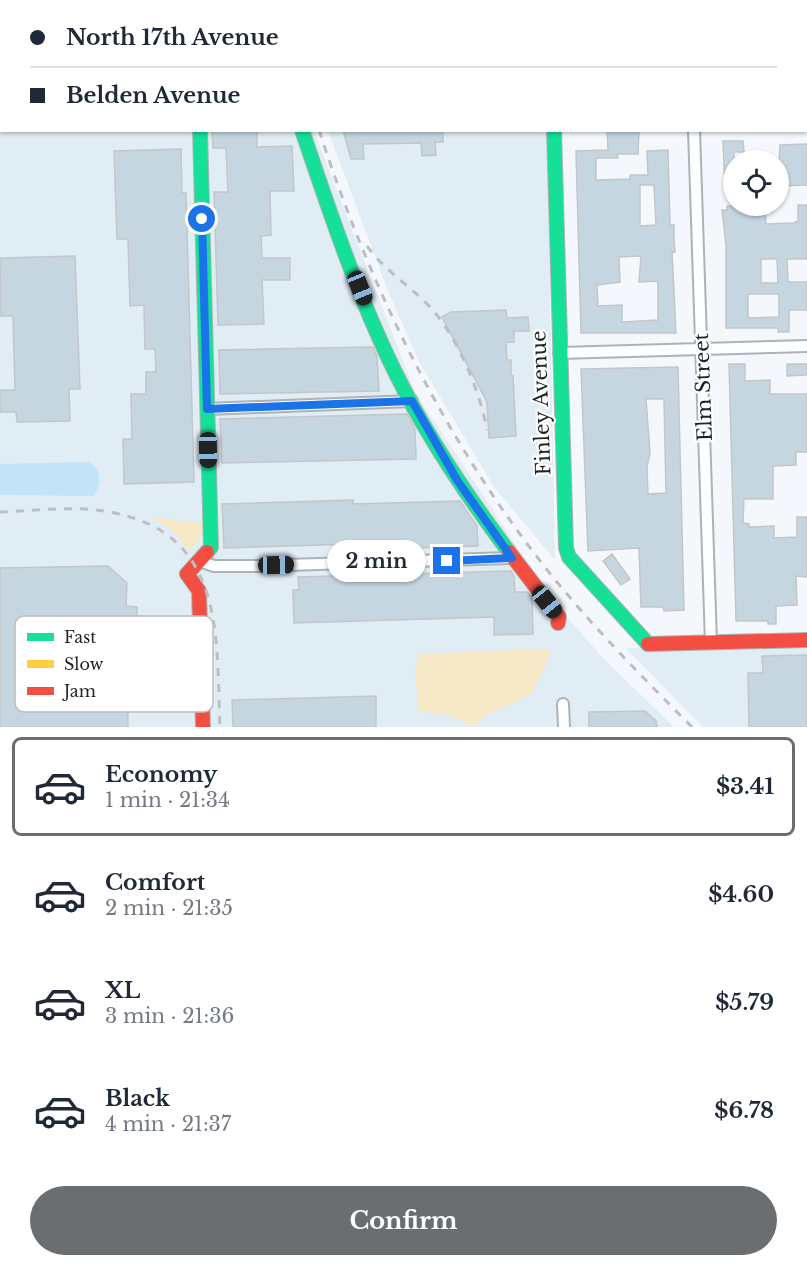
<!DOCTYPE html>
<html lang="en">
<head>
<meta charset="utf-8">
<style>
	:root { --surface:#fff; --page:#f6f6f7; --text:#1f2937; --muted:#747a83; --line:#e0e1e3; --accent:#6a6e71 }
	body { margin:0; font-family:"Libre Baskerville",serif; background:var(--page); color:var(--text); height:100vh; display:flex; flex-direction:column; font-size:22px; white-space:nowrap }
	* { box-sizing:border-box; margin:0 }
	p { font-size:20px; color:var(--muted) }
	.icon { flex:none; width:33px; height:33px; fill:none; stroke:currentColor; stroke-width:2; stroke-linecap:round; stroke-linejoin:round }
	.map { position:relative; height:727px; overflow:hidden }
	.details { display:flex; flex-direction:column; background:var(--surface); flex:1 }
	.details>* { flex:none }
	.guide { position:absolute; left:0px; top:0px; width:807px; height:132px; box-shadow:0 2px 4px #0004; display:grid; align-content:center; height:132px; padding:0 30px; background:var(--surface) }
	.tools { position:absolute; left:723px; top:150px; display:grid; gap:12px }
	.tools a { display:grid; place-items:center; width:66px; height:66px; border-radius:50%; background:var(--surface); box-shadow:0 2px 4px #0004; font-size:30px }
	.end { position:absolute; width:27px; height:27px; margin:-14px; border:8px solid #1a73e8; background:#fff; box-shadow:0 0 0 3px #fff }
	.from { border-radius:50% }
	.bubble { position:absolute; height:42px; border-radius:21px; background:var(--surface); box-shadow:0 2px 4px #0004; font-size:20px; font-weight:700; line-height:42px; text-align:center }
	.car { position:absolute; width:18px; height:36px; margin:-18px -9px; border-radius:8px; box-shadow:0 0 4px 2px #0007; background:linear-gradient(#222 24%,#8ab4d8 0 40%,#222 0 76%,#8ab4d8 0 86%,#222 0) }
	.guide b { display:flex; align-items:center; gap:21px; height:57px; font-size:22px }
	.guide b+b { border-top:2px solid var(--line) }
	.guide i { width:15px; height:15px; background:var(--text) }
	ul { padding:10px 0 0; list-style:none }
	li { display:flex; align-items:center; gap:18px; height:99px; margin:0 12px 9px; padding:0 18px; border:3px solid transparent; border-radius:9px }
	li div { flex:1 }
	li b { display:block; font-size:22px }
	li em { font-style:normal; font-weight:700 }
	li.selected { border-color:var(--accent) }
	li>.icon { width:54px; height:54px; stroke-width:1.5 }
	.action { display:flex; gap:12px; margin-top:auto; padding:12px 30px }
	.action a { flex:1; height:69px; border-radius:36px; background:var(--accent); color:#fff; font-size:24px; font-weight:700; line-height:69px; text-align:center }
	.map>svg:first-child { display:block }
	.built { fill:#e1edf4 }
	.green { fill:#f7e8c7 }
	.water { fill:#c3e3f8 }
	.building { fill:#c6d6e1; stroke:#c2c6c9; stroke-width:1.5; fill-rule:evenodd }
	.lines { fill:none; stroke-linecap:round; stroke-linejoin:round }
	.street-casing { stroke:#aeb2b5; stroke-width:14 }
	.fast-casing { stroke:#aeb2b5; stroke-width:16 }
	.slow-casing { stroke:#aeb2b5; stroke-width:16 }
	.jam-casing { stroke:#aeb2b5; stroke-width:16 }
	.street { stroke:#fdfeff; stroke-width:10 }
	.fast { stroke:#16e098; stroke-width:14 }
	.slow { stroke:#ffcf43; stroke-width:14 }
	.jam { stroke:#f24e42; stroke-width:14 }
	.rail { stroke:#bebec0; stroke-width:3; stroke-dasharray:8 8; stroke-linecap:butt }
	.route { stroke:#1a73e8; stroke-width:8 }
	.labels { text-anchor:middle; stroke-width:4.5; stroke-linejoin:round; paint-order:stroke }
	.street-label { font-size:20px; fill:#202326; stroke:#fff }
	.key { fill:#fff; stroke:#bcbdbe; stroke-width:1.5 }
	.key-label { font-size:16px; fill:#202326 }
</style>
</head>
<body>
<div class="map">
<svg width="807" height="727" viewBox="0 0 807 727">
	<rect width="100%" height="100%" fill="#f4f8fc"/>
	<!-- built -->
	<path class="built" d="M0,90L2,130L314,131L415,392L552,600L603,658L674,727H0Z
		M328,131H547L555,560L494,487L419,362L388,291Z
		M807,642V727H703L625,648Z"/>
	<!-- green -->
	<path class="green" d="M151,517L201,523V537L192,549H188L173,531Z
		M544,649L550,651V655L533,691L522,700L487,714L475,726L443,714L418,711L415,669L419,654Z"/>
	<!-- water -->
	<path class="water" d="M88,462C102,468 102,485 93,496L0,495V464Z"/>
	<!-- building -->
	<path class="building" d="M212,130H257V147L292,146L294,191H270L271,235L261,236L262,258H290V280H262L264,324L218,325L214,192H228L226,148H213Z
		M343,130H443V142H435L436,155L422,156L421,143L363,144L364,159H351Z
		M607,130H639L638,154H617L618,158H596V180L630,179V175H648L647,151L668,150L670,225H674V240L675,252H672L676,333H581L576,151L608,150ZM640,185H654L656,225L640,226ZM641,256L639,282L658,281V320L622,322V305L598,306L597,285L620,282L619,257Z
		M723,141H743L744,152H734V188H725Z
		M807,144V185L778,186L780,145Z
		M181,149L182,193H186L194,482L124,484L123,439H132L131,394H146V372H156L155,349H145L144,305L130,306L128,239H117L114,151Z
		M798,205H807V259H787L788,282H807V310H789V332H778V328H726V245L722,210H727V206H765L766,224L794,223L798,221ZM761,259H777L778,283H761ZM748,294H779V317L748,318Z
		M75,256L80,389H69L70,421L17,422L16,412H0V390H15L13,316H1L0,258Z
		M506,310L507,318L528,317L529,331H514V342H506L507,360H511V376H513L516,436L489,438L487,402L442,317L451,312Z
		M373,347L377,356L379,391L220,394L219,350Z
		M729,364H745V381L770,380V394H807V452H796V465L773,466V499H744L743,523L749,524V527L774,526V538L797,537V517H807V577L796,576L797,605L776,606V624H768V621H736Z
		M787,364H807V375L787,376Z
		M678,367L684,610L664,611L663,607H641L639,548L588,551L581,369ZM646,399H664L666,493L648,494L647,467L650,453Z
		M407,414L415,429L416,459L222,463L220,419Z
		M353,500V504L460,501L477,526L478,546L355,550V544L224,548L222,504Z
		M612,554L630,579L621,585L603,561Z
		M108,566L127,583L126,606L137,607L138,665L127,666L128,727H0V568Z
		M511,571L514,576L515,592H527L532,598L533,634L494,635V617L294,623L293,590H299L298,577Z
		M807,655V727H749L748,673H763L762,656Z
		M376,696V727H233L232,700Z
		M645,711L656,721L657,727H589V712Z"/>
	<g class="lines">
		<!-- street casing -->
		<g class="street-casing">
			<path id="street" d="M398,0V2
				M546,0V2
				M694,130L711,643
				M559,353L807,346
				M207,409L412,401
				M199,561L214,566H254L512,558
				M563,704L564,727"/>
		</g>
		<!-- fast casing -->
		<g class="fast-casing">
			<path id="fast" d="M200,130L211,547L207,552
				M302,130C330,213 358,297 397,376C428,438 467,496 509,552
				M554,130L566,548L569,557L648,644"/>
		</g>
		<!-- slow casing -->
		<g class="slow-casing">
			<path id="slow" d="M806,55H807"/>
		</g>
		<!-- jam casing -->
		<g class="jam-casing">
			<path id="jam" d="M0,80H2
				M509,552L559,617L558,623
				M648,644L807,640
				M203,727L199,591L187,574L207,552"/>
		</g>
		<!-- street -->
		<use href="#street" class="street"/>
		<!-- fast -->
		<use href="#fast" class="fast"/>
		<!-- slow -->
		<use href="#slow" class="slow"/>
		<!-- jam -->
		<use href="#jam" class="jam"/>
		<!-- rail -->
		<path class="rail" d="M283,0V2
			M319,130C370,288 445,441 548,571C592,626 642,677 692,727
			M367,246C385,271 409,285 430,307C457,336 480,391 487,430
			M0,512C35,511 75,505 109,512C226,532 216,637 220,727"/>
	</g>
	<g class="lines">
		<!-- route -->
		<path class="route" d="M202,219L207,409L412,401L457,480L512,558L447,561"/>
	</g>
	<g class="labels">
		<!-- street labels -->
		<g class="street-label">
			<text transform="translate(703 387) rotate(-92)" y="7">Elm Street</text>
			<text transform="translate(541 403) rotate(-92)" y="7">Finley Avenue</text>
		</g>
	</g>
	<!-- legend -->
	<rect x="15" y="616" width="198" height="96" rx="9" class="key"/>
	<rect x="27" y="633" width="27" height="8" fill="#16e098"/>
	<rect x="27" y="660" width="27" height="8" fill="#ffcf43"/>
	<rect x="27" y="687" width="27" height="8" fill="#f24e42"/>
	<g class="key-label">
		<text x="64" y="643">Fast</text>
		<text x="64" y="670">Slow</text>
		<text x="64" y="697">Jam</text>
	</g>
</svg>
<div class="tools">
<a><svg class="icon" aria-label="locate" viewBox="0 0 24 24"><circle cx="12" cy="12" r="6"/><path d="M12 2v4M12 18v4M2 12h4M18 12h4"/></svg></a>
</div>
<i class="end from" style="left:202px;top:219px"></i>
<i class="end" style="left:447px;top:561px"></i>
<div class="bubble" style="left:327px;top:540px;width:99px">2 min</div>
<i class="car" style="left:360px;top:288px;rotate:158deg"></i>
<i class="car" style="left:208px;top:450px;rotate:179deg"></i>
<i class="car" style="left:276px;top:565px;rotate:89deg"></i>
<i class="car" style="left:547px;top:602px;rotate:141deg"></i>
<div class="guide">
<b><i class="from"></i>North 17th Avenue</b>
<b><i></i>Belden Avenue</b>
</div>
</div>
<section class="details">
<ul>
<li class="selected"><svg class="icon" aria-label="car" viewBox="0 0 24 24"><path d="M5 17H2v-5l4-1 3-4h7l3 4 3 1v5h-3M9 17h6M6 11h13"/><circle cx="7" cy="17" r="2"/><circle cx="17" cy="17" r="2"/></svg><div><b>Economy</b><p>1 min · 21:34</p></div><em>$3.41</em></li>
<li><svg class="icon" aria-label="car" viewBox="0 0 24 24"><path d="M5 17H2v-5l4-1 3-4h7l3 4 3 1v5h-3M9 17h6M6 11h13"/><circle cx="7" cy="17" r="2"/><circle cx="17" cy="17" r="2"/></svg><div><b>Comfort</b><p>2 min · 21:35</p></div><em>$4.60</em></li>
<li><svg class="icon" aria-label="car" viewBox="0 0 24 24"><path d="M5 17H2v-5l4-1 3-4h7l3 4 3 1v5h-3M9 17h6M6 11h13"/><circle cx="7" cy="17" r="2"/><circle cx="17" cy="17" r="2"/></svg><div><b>XL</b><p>3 min · 21:36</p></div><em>$5.79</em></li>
<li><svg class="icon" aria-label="car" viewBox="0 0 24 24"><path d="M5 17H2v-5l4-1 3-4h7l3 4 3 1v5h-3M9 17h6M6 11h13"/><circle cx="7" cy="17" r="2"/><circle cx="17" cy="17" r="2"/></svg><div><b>Black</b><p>4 min · 21:37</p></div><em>$6.78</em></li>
</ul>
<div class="action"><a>Confirm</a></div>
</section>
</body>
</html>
